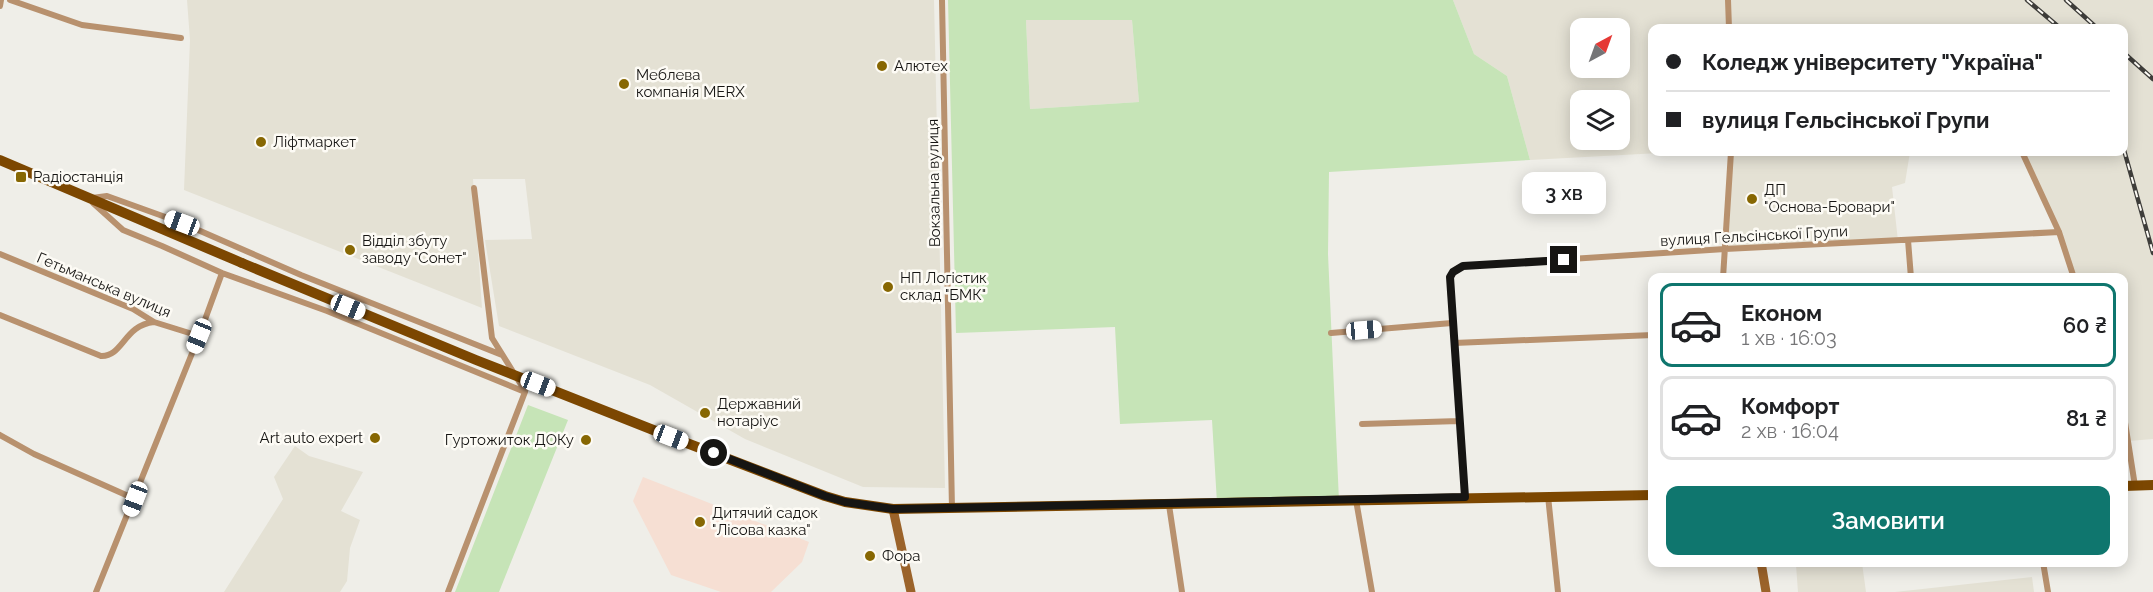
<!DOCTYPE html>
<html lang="uk">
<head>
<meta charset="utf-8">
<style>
	:root { --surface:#fff; --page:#f6f6f6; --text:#202124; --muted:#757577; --line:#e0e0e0; --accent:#0f766e }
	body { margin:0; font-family:Raleway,sans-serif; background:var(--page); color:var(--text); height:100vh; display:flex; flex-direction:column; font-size:22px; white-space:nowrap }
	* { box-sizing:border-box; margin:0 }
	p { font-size:20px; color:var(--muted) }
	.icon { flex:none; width:33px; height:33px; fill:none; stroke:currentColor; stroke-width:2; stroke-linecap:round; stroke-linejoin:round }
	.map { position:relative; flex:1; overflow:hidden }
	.sheet { position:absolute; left:1648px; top:273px; width:480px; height:294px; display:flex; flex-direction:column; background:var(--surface); border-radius:12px; box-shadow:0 3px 15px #0003 }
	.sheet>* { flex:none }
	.guide { position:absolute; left:1648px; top:24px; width:480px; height:132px; border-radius:12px; box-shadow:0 3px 15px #0003; display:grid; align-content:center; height:132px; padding:0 18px; background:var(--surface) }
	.needle { width:39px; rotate:41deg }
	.tools { position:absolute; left:1570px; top:18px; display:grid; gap:12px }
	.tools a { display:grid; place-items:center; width:60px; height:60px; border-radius:12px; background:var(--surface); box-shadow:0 3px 15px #0003; font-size:30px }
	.end { position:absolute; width:27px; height:27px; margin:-14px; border:8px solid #161513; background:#fff; box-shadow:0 0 0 3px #fff }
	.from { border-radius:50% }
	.bubble { position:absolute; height:42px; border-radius:12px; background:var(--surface); box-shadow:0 3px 15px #0003; font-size:20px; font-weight:600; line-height:42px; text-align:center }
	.car { position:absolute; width:18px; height:36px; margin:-18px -9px; border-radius:8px; box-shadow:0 0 4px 2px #0007; background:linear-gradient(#fff 24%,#345 0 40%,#fff 0 76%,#345 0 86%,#fff 0) }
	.guide b { display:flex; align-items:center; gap:21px; height:57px; font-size:22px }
	.guide b+b { border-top:2px solid var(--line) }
	.guide i { width:15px; height:15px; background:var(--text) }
	ul { padding:10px 0 0; list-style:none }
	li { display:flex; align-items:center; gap:18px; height:84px; margin:0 12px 9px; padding:0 6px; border:3px solid var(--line); border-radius:12px }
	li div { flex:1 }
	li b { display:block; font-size:22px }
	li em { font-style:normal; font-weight:600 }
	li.current { border-color:var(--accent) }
	li>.icon { width:54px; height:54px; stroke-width:1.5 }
	.primary-button { display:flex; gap:12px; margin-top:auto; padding:12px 18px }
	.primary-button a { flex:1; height:69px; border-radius:12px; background:var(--accent); color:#fff; font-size:24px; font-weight:600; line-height:69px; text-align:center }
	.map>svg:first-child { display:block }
	.built { fill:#e4e1d4; fill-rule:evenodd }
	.education { fill:#f6dfd3 }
	.green { fill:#c6e4b7; fill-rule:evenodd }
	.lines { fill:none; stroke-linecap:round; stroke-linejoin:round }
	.street { stroke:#b8916e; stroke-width:6 }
	.secondary { stroke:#9b632a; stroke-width:9 }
	.primary { stroke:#7c4701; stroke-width:10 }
	.rail-casing { stroke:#3e3d3a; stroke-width:4.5 }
	.rail { stroke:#fdfbf5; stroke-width:2; stroke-dasharray:7; stroke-linecap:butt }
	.primary-bridge { stroke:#7c4701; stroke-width:10 }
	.route { stroke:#161513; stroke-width:8 }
	.poi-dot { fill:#876702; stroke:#fdfbf5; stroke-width:2 }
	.labels { text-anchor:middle; stroke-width:5; stroke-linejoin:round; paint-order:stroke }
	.poi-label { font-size:15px; fill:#161513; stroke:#fdfbf5; text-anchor:start }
	.street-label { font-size:15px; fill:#161513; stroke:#fdfbf5 }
</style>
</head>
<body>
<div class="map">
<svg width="2153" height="592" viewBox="0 0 2153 592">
	<rect width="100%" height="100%" fill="#efeee8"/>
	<!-- built -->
	<path class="built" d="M187,0H934L945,488L863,487L745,439L650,385L499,326L485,240L532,239L525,179H473L482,308L184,190L190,40Z
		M1453,0H2153V439L2129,441L2124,416V278L2074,277L2059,232L2022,152H2124V28H1653V152H1678L1530,160L1507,76L1474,54ZM1581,28H1620V68H1581ZM1581,100H1620V140H1581Z
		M1026,20H1132L1139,102L1030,109Z
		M1731,152H1910L1905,183L1892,187L1898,241L1725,249Z
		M295,446L309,456L363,472L341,511L360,520L350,548L347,581L340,592H224L283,499L274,477Z
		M1839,562L1862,563L1866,592H1798L1796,565Z
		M2032,577L2034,592H1895Z"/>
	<!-- education -->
	<path class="education" d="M643,477L809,542L802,562L771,592H721L671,575L633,501Z"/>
	<!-- green -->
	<path class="green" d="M948,0H1453L1474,54L1507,76L1530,160L1329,172L1328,254L1339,501L1217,503L1212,420L1120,424L1115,327L956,333ZM1026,20H1132L1139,102L1030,109Z
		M528,405L568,420L499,592H455Z"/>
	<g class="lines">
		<!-- street -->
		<path class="street" d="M10,0L82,25L181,38
			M942,0L952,509
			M1728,0L1729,28
			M0,6L1,0
			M2022,152L2059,232L2074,278
			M474,188L492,338L525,391
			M92,198L107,196L182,223L301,275L502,355
			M93,203L123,230L162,246L222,273L327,311L525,392
			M1908,240L1911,278
			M0,254L133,309L154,322L199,336
			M1723,278L1731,152
			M0,315L101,356C123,357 124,325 154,322
			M1331,333L1452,323
			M1454,343L1653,335
			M2124,416L2135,486
			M1362,424L1459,421
			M0,435L34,454L135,499
			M1548,496L1558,592
			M1465,497L1450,283C1451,274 1454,269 1463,266L1725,249L2059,232
			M1356,500L1372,592
			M1169,505L1182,592
			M2043,562L2048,592
			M96,592L199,336L222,273
			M448,592L525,392"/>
		<!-- secondary -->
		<path class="secondary" d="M893,509L911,592
			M1761,562L1766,592"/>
		<!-- primary -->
		<path class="primary" d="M0,160L242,263
			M671,437L825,496L845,502L893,509L1653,495
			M2124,486L2153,485"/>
		<!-- rail casing -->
		<g class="rail-casing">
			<path id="rail" d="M2027,0L2060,28
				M2066,0L2097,28
				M2124,53L2153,79
				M2124,150L2153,253"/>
		</g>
		<!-- rail -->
		<use href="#rail" class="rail"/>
		<!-- primary-bridge -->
		<path class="primary-bridge" d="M242,263L476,360L671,437"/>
	</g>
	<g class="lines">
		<!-- route -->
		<path class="route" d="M714,453L825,496L845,502L893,509L1465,497L1450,277L1453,272L1463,266L1564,260"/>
	</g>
	<!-- markers -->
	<g class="poi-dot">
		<circle cx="882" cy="66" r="6"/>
		<circle cx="624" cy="84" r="6"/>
		<circle cx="261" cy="142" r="6"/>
		<rect x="15" y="171" width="12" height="12" rx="3"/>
		<circle cx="1752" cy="199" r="6"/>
		<circle cx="350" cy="250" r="6"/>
		<circle cx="888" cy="287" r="6"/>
		<circle cx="705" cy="413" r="6"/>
		<circle cx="375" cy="438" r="6"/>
		<circle cx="586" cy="440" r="6"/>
		<circle cx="700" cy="522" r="6"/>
		<circle cx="870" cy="556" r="6"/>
	</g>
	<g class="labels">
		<!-- poi labels -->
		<g class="poi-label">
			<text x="894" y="71">Алютех</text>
			<text x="636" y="80">Меблева<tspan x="636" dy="17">компанія MERX</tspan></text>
			<text x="273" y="147">Ліфтмаркет</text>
			<text x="33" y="182">Радіостанція</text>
			<text x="1764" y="195">ДП<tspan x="1764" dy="17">"Основа-Бровари"</tspan></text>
			<text x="362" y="246">Відділ збуту<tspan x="362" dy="17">заводу "Сонет"</tspan></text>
			<text x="900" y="283">НП Логістик<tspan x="900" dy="17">склад "БМК"</tspan></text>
			<text x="717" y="409">Державний<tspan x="717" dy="17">нотаріус</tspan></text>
			<text x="363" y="443" text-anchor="end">Art auto expert</text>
			<text x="574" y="445" text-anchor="end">Гуртожиток ДОКу</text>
			<text x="712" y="518">Дитячий садок<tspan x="712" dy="17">"Лісова казка"</tspan></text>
			<text x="882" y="561">Фора</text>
		</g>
		<!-- street labels -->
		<g class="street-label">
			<text transform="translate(934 183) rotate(-91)" y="5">Вокзальна вулиця</text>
			<text transform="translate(1754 236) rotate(-3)" y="5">вулиця Гельсінської Групи</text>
			<text transform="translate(104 285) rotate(23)" y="5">Гетьманська вулиця</text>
		</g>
	</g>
</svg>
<div class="tools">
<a><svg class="needle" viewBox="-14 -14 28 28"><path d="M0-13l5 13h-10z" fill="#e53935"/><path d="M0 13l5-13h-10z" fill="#757577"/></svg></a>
<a><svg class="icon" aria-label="layers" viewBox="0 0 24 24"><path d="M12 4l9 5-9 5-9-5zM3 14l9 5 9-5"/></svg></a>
</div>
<i class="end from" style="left:714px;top:453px"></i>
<i class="end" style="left:1564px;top:260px"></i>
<div class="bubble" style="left:1522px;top:172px;width:84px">3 хв</div>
<i class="car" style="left:182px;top:223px;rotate:290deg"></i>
<i class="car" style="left:348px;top:307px;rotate:112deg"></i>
<i class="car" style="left:1364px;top:330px;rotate:85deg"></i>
<i class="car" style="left:199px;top:336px;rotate:202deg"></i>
<i class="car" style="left:538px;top:384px;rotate:111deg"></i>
<i class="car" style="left:671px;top:437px;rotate:111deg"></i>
<i class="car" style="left:135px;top:499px;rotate:201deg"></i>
<div class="guide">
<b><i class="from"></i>Коледж університету &quot;Україна&quot;</b>
<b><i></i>вулиця Гельсінської Групи</b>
</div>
<section class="sheet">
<ul>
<li class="current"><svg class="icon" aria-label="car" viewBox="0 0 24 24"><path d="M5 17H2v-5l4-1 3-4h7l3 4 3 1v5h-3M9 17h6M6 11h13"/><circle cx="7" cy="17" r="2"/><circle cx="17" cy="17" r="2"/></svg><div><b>Економ</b><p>1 хв · 16:03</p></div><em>60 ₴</em></li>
<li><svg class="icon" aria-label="car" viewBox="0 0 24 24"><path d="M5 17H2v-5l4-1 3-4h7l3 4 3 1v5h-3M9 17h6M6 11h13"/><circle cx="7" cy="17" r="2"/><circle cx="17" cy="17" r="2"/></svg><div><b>Комфорт</b><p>2 хв · 16:04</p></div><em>81 ₴</em></li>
</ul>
<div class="primary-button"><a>Замовити</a></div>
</section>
</div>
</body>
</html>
